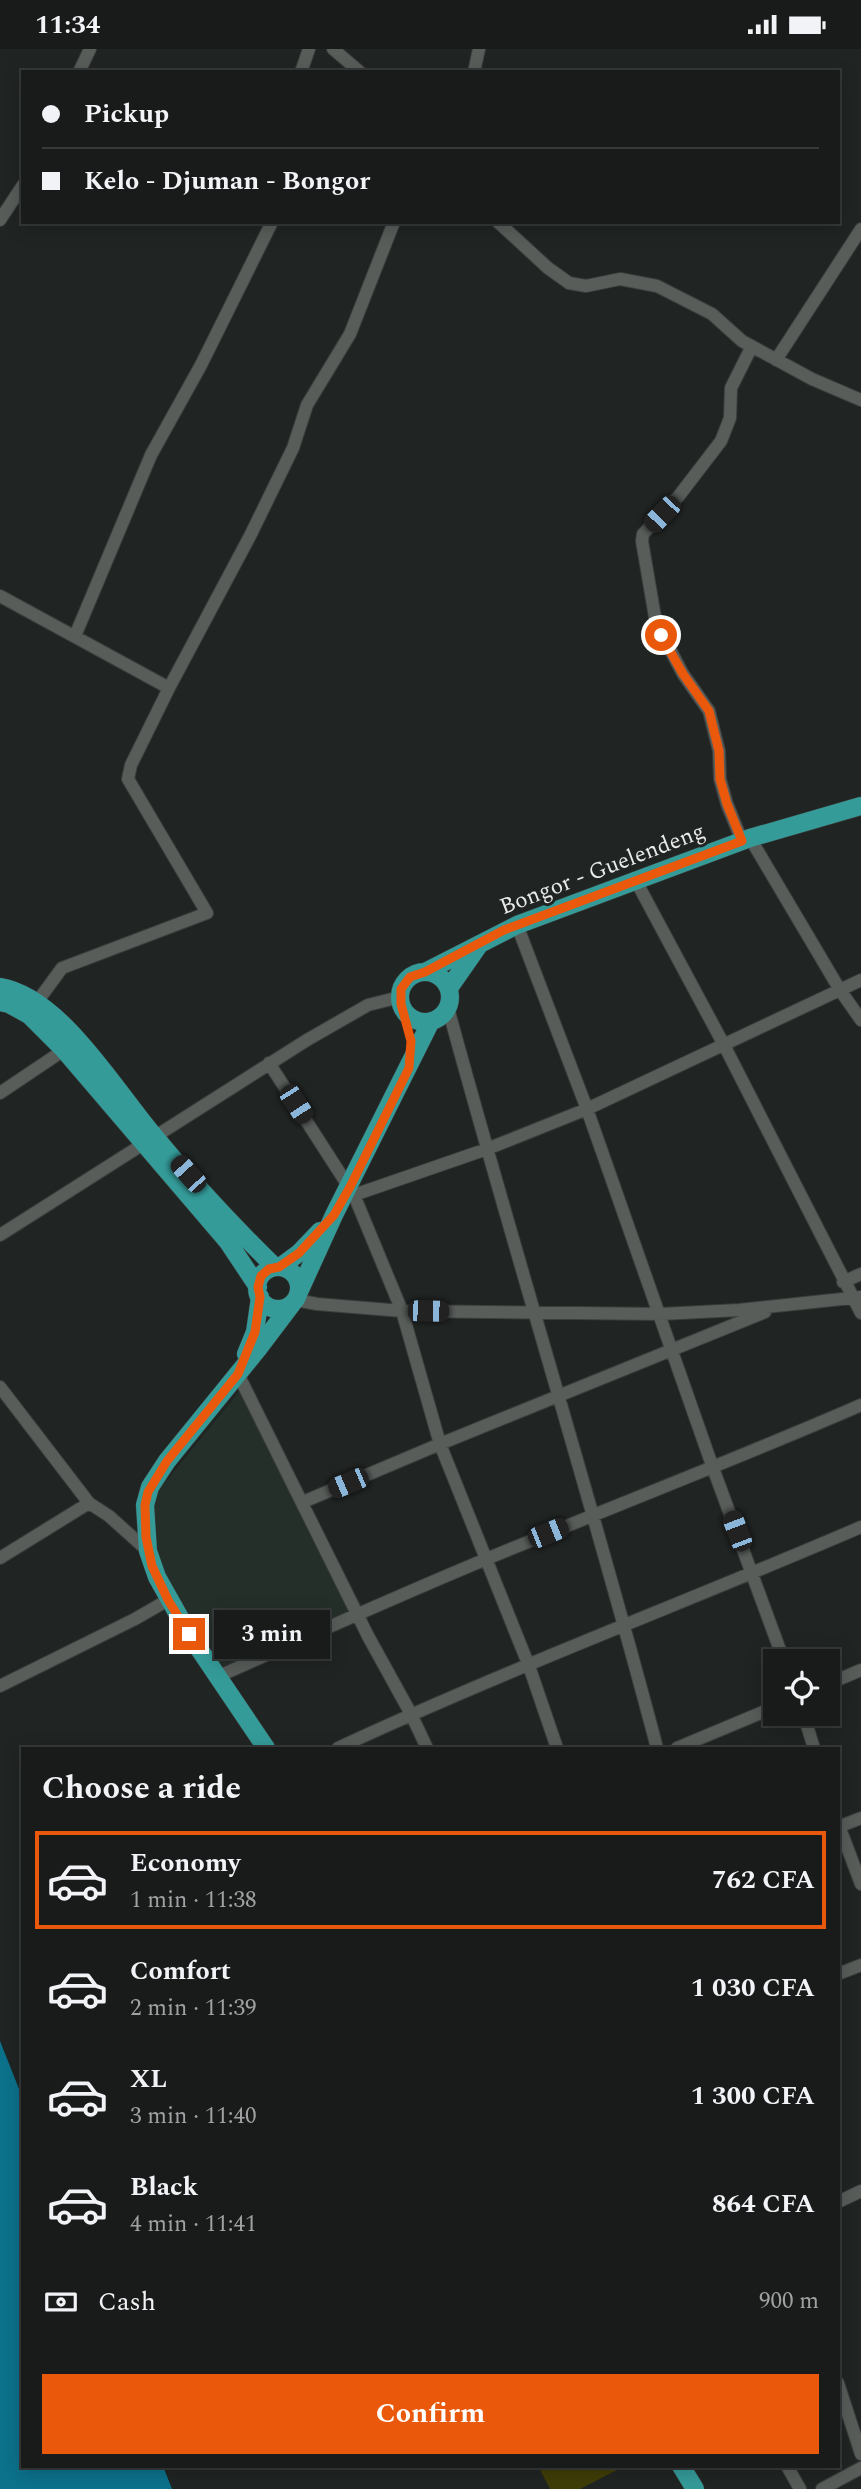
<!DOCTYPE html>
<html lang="en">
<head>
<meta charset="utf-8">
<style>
	:root { --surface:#181b1a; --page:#252827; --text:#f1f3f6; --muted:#9fa1a2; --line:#363939; --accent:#ea580c }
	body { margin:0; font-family:Spectral,serif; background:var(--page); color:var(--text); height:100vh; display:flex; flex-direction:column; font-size:26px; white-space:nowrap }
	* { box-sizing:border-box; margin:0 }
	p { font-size:23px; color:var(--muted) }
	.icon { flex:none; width:38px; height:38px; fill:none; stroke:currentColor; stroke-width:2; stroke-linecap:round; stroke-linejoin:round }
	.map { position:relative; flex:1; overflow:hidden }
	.sheet { position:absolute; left:21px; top:1698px; width:819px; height:721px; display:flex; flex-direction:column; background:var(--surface); border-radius:0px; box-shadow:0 4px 18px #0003,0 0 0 2px var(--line) }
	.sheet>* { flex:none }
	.hud { position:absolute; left:21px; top:21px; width:819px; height:154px; border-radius:0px; box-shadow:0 4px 18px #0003,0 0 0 2px var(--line); display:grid; align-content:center; height:154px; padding:0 21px; background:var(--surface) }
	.tools { position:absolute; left:763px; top:1600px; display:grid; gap:14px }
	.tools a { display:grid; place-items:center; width:77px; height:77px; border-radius:0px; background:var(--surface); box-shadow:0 4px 18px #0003,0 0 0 2px var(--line); font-size:35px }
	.end { position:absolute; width:32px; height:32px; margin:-16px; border:9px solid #ea580c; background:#fff; box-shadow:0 0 0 4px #fff }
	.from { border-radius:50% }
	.bubble { position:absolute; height:49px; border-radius:0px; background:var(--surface); box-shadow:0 4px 18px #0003,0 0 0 2px var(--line); font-size:23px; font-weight:700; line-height:49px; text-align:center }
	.car { position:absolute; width:21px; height:42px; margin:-21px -10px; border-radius:9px; box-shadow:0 0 5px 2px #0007; background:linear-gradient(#222 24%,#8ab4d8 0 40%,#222 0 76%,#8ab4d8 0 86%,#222 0) }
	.hud b { display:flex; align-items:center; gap:24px; height:66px; font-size:26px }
	.hud b+b { border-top:2px solid var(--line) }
	.hud i { width:18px; height:18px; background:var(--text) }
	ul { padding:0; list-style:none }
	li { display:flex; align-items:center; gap:21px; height:98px; margin:0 14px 10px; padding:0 7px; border:4px solid transparent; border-radius:0px }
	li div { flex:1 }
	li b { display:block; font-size:26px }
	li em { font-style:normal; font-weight:700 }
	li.selected { border-color:var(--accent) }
	li>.icon { width:63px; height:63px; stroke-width:1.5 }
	h2 { padding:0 21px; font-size:32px; line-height:84px }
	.pay { display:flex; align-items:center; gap:18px; height:77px; padding:0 21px; font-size:26px }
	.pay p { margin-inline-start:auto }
	.cta { display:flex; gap:14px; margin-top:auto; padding:14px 21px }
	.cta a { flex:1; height:80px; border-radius:0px; background:var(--accent); color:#fff; font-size:28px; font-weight:700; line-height:80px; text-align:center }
	.status { display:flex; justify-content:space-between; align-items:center; height:49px; padding:0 35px; background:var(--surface); direction:ltr }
	.status svg { height:19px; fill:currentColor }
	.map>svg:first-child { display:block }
	.built { fill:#252f2a }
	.green { fill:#3f3d07 }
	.water { fill:#0c718b }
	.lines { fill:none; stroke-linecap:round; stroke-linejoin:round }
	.minor-casing { stroke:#3b3e3d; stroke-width:14 }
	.highway-casing { stroke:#3b3e3d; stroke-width:19 }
	.minor { stroke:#585d5a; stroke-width:12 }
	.highway { stroke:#349b99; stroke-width:18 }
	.route { stroke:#ea580c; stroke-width:9 }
	.labels { text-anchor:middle; stroke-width:6; stroke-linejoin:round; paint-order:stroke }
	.street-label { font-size:23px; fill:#e9ebea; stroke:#202422 }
</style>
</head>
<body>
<div class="status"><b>11:34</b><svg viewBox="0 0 49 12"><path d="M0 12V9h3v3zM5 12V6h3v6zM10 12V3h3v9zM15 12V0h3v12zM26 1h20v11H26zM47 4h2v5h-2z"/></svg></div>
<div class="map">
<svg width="861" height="2440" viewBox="0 0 861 2440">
	<rect width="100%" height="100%" fill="#202422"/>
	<!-- built -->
	<path class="built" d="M247,1333L368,1569L230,1629L168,1534L154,1492V1447Z"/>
	<!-- green -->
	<path class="green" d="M538,2417H619L621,2419L580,2440H550Z"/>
	<!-- water -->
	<path class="water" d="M0,1992L23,2050V2417H163L172,2440H0Z"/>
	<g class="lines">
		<!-- minor casing -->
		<g class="minor-casing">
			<path id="minor" d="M333,0L360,23
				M79,23L90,0
				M301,23L309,0
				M474,23L479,0
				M0,171L23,136
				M498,173L548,219L569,234L586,237L620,230L657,237L712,265L742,292L812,330L861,351
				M776,311L861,180
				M0,547L169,639
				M75,587L151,406L201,316L272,173
				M750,789L840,941L861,971
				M742,792L727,755L720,730L719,702L709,662L683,625L656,574L642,492L643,485L678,448L721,392L730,369L731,339L752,297
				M636,832L724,996L861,1264
				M517,876L587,1060L713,1419L784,1612
				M37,953L62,919L207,864L128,730L131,716L169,639L251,485L293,399L307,356L350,285L394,173
				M448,959C515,1206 592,1451 657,1699
				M269,1014L354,1146L402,1262L440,1395L529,1617L557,1699
				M0,1044L64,1001
				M354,1146L487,1100L587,1060L861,931
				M0,1186L307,991L368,956L400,948
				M843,1233L861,1225
				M296,1251L317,1255L402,1262L661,1265L739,1261L861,1248
				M238,1325L368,1587L411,1665L427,1699
				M0,1338L89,1454L109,1467L148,1502
				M303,1453L440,1395L765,1263
				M0,1509L89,1454
				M217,1628C320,1582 423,1535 528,1493C639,1447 751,1404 861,1356
				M828,1635L861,1621
				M0,1637L135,1570L168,1551
				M803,1664L814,1699
				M338,1699C510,1619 687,1553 861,1478
				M677,1699L775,1658
				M838,1774L861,1835
				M838,1778L861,1769
				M838,1925L861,1916
				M838,2153L861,2142
				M838,2334L861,2405
				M787,2417L800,2440
				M822,2440L861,2419"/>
		</g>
		<!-- highway casing -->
		<g class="highway-casing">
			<path id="highway" d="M400 948a25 25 0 1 1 50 0a25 25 0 1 1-50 0Z
				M425,923L517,876L750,789L861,757
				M0,938C61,948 116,1043 155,1088C192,1133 233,1177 275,1218
				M449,939L479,896
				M0,953L9,955L29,966L64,1001L228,1193L258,1238
				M280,1218L299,1204L320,1182
				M257 1239a21 21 0 1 1 42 0a21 21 0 1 1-42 0Z
				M299,1243L334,1166L431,972
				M246,1305L255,1283L260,1248
				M266,1699L189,1585L157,1528L148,1502L145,1456L150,1438L167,1412L258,1300L292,1255
				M681,2417L695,2440"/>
		</g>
		<!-- minor -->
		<use href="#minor" class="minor"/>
		<!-- highway -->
		<use href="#highway" class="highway"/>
	</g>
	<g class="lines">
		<!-- route -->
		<path class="route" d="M189,1585L168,1551L152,1517L146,1488L145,1456L148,1443L167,1412L238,1325L255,1283L260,1248L258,1238L261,1227L269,1220L279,1218L299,1204L334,1166L350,1138L409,1019L411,992L401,955V940L410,928L425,923L504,881L742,792L727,755L720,730L719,702L709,662L683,625L661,586"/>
	</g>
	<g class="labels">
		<!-- street labels -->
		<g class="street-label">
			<text transform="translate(602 819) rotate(-21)" y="8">Bongor - Guelendeng</text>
		</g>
	</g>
</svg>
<div class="tools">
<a><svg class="icon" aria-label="locate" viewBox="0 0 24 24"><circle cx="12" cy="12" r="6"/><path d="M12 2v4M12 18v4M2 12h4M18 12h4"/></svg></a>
</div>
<i class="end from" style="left:661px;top:586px"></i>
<i class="end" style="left:189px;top:1585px"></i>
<div class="bubble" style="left:214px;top:1561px;width:116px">3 min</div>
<i class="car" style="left:662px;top:465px;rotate:224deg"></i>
<i class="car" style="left:296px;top:1055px;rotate:147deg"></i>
<i class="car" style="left:188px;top:1125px;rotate:318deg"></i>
<i class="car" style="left:428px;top:1262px;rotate:91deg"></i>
<i class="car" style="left:348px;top:1434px;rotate:247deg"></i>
<i class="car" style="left:737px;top:1482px;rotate:339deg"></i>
<i class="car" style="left:548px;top:1484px;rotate:68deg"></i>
<div class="hud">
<b><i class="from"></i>Pickup</b>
<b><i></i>Kelo - Djuman - Bongor</b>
</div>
<section class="sheet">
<h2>Choose a ride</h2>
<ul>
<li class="selected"><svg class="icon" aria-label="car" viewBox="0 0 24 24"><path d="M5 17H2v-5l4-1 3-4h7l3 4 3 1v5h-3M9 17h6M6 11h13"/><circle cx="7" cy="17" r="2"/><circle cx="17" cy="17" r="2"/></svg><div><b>Economy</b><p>1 min · 11:38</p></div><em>762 CFA</em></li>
<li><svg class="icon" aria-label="car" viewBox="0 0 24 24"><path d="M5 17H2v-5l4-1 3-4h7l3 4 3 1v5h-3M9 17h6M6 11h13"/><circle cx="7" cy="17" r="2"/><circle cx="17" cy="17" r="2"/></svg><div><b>Comfort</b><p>2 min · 11:39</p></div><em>1 030 CFA</em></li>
<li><svg class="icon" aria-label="car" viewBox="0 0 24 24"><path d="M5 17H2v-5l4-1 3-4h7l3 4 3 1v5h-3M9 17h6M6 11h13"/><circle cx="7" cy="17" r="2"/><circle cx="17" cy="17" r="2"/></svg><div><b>XL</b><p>3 min · 11:40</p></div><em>1 300 CFA</em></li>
<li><svg class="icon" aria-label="car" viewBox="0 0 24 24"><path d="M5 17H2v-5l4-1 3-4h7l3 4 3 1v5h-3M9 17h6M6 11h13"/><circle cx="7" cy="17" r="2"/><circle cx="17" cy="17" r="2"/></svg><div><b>Black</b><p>4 min · 11:41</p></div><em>864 CFA</em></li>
</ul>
<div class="pay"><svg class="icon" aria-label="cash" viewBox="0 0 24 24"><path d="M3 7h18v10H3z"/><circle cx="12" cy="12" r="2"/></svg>Cash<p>900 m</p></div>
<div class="cta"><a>Confirm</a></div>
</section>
</div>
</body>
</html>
